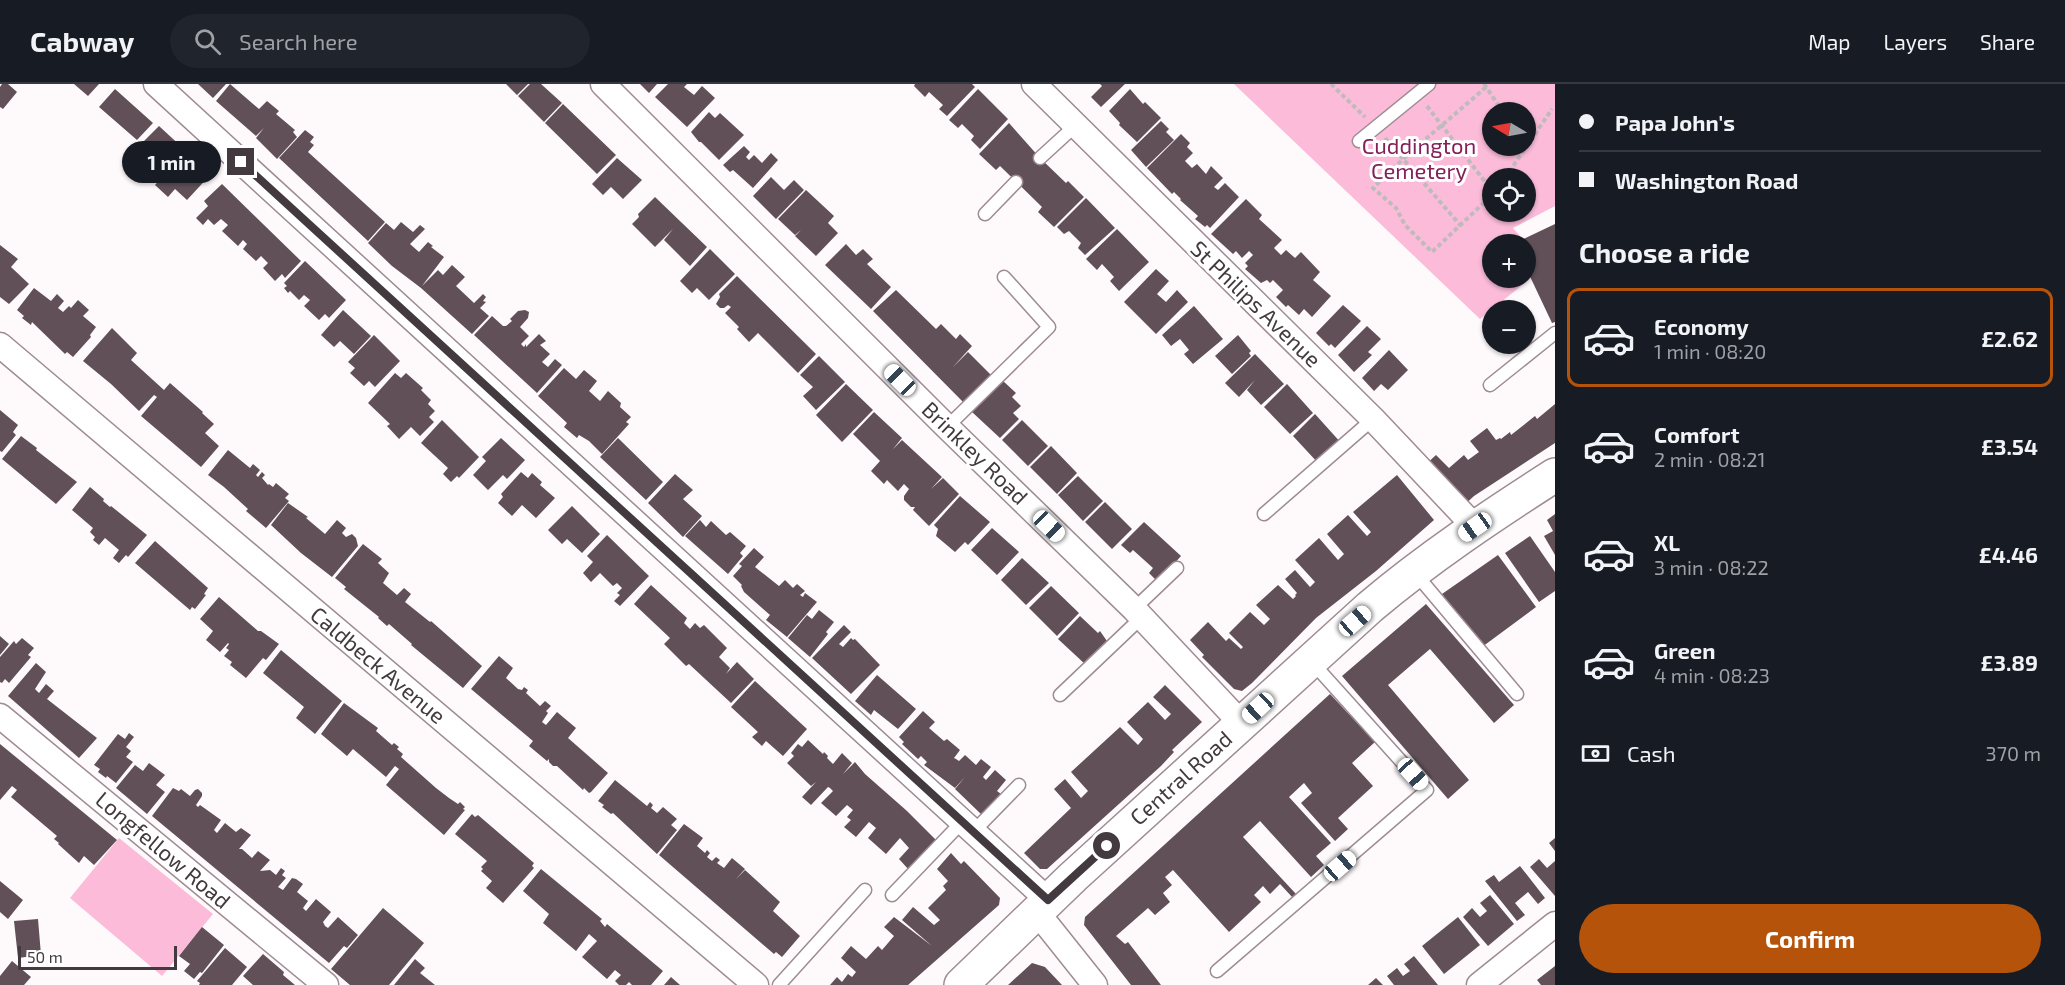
<!DOCTYPE html>
<html lang="en">
<head>
<meta charset="utf-8">
<style>
	:root { --surface:#171b24; --page:#20242c; --text:#f1f3f6; --muted:#9ea1a6; --line:#363941; --accent:#b45309 }
	body { margin:0; font-family:"Exo 2",sans-serif; background:var(--page); color:var(--text); height:100vh; display:flex; flex-direction:column; font-size:22px; white-space:nowrap }
	* { box-sizing:border-box; margin:0 }
	p { font-size:20px; color:var(--muted) }
	.icon { flex:none; width:33px; height:33px; fill:none; stroke:currentColor; stroke-width:2; stroke-linecap:round; stroke-linejoin:round }
	.map { position:relative; flex:1; overflow:hidden }
	.drawer { display:flex; flex-direction:column; background:var(--surface); width:510px }
	.drawer>* { flex:none }
	.hud { display:grid; align-content:center; height:132px; padding:0 24px; background:var(--surface) }
	.needle { width:39px; rotate:280deg }
	.buttons { position:absolute; left:1482px; top:18px; display:grid; gap:12px }
	.buttons a { display:grid; place-items:center; width:54px; height:54px; border-radius:50%; background:var(--surface); box-shadow:0 2px 4px #0004; font-size:30px }
	.scale { position:absolute; left:18px; bottom:15px; width:159px; box-sizing:border-box; padding-left:6px; border:3px solid #423a3e; border-top:0; font-size:16px; line-height:21px; white-space:nowrap; color:#423a3e; -webkit-text-stroke:4px #fff; paint-order:stroke }
	.end { position:absolute; width:27px; height:27px; margin:-14px; border:8px solid #423a3e; background:#fff; box-shadow:0 0 0 3px #fff }
	.from { border-radius:50% }
	.bubble { position:absolute; height:42px; border-radius:21px; background:var(--surface); box-shadow:0 2px 4px #0004; font-size:20px; font-weight:700; line-height:42px; text-align:center }
	.car { position:absolute; width:18px; height:36px; margin:-18px -9px; border-radius:8px; box-shadow:0 0 4px 2px #0007; background:linear-gradient(#fff 24%,#345 0 40%,#fff 0 76%,#345 0 86%,#fff 0) }
	.hud b { display:flex; align-items:center; gap:21px; height:57px; font-size:22px }
	.hud b+b { border-top:2px solid var(--line) }
	.hud i { width:15px; height:15px; background:var(--text) }
	ul { padding:0; list-style:none }
	li { display:flex; align-items:center; gap:18px; height:99px; margin:0 12px 9px; padding:0 12px; border:3px solid transparent; border-radius:12px }
	li div { flex:1 }
	li b { display:block; font-size:22px }
	li em { font-style:normal; font-weight:700 }
	li.active { border-color:var(--accent) }
	li>.icon { width:54px; height:54px; stroke-width:1.5 }
	h2 { padding:0 24px; font-size:27px; line-height:72px }
	.pay { display:flex; align-items:center; gap:15px; height:66px; padding:0 24px; font-size:22px }
	.pay p { margin-inline-start:auto }
	.primary-button { display:flex; gap:12px; margin-top:auto; padding:12px 24px }
	.primary-button a { flex:1; height:69px; border-radius:36px; background:var(--accent); color:#fff; font-size:24px; font-weight:700; line-height:69px; text-align:center }
	header { display:flex; align-items:center; gap:36px; box-sizing:border-box; height:84px; padding:0 30px; background:var(--surface); border-bottom:2px solid var(--line) }
	header strong { font-size:28px }
	nav { display:flex; gap:33px; margin-inline-start:auto; font-size:21px }
	.search { width:420px; height:54px; background:var(--page); display:flex; align-items:center; gap:15px; box-sizing:border-box; padding:0 21px; border-radius:33px; color:var(--muted); font-size:22px }
	main { display:flex; flex:1; min-height:0 }
	.map>svg:first-child { display:block }
	.green { fill:#fbbbd9; fill-rule:evenodd }
	.building { fill:#615058 }
	.lines { fill:none; stroke-linecap:round; stroke-linejoin:round }
	.service-casing { stroke:#9e8b93; stroke-width:15 }
	.minor-casing { stroke:#9e8b93; stroke-width:27 }
	.primary-casing { stroke:#9e8b93; stroke-width:36 }
	.path { stroke:#bfbabc; stroke-width:4; stroke-dasharray:4.5 3; stroke-linecap:butt }
	.service { stroke:#fff; stroke-width:12 }
	.minor { stroke:#fff; stroke-width:24 }
	.primary { stroke:#fff; stroke-width:33 }
	.route { stroke:#423a3e; stroke-width:8 }
	.labels { text-anchor:middle; stroke-width:6; stroke-linejoin:round; paint-order:stroke }
	.park-label { font-size:22px; fill:#83205a; stroke:#fff }
	.street-label { font-size:22px; fill:#423a3e; stroke:#fff }
</style>
</head>
<body>
<header>
<strong>Cabway</strong>
<div class="search"><svg class="icon" aria-label="search" viewBox="0 0 24 24"><circle cx="10" cy="10" r="6"/><path d="M15 15l6 6"/></svg>Search here</div>
<nav><a>Map</a><a>Layers</a><a>Share</a></nav>
</header>
<main>
<div class="map">
<svg width="1555" height="901" viewBox="0 0 1555 901">
	<rect width="100%" height="100%" fill="#fefafc"/>
	<!-- green -->
	<path class="green" d="M1234,0H1555V122L1513,144L1546,182L1480,235ZM1492,28H1526V62H1492ZM1492,94H1526V128H1492ZM1492,160H1526V194H1492Z
		M119,754L213,830L162,892L70,814Z"/>
	<!-- building -->
	<path class="building" d="M2,0H8L17,8L3,25L0,23V3Z
		M74,0H99L88,12Z
		M198,0H226L213,14Z
		M230,0L259,25L267,17L279,27L276,30L295,46L293,48L297,53L277,75L256,54L264,44L256,52L216,17Z
		M506,0H528L517,11Z
		M530,0H541L562,19L544,38L518,12Z
		M640,0H657L649,9Z
		M668,0H687L684,3L694,11L702,2L715,14L687,43L655,13Z
		M915,0H972L975,3L947,32L939,25L943,21L929,8L925,13L914,2Z
		M1100,0H1125L1101,23L1091,13L1102,2Z
		M115,5L153,39L137,56L99,23Z
		M978,5L1008,35L980,65L971,56L974,52L962,40L958,44L949,36Z
		M1130,5L1143,20L1145,18L1161,34L1137,58L1119,41L1120,39L1109,27Z
		M563,20L616,71L597,90L545,39Z
		M709,28L715,34L720,29L744,51L719,76L701,58H699L691,48Z
		M1161,37L1169,45L1166,48L1174,56L1146,83L1131,66Z
		M1009,39L1040,74L1066,99L1068,97L1084,113L1054,143L1038,128L1042,123L1000,82L996,86L979,70Z
		M159,42L211,90L187,116L175,105L168,113L155,101L167,88L166,86L160,92L139,72L146,65L141,60Z
		M305,46L314,53L310,58L314,61L308,68L385,138L368,157L279,74Z
		M1181,50L1190,59L1187,63L1193,69L1185,77L1192,84L1197,80L1206,90L1211,82L1223,94L1214,103L1218,106L1225,99L1239,113L1210,144L1207,141L1205,143L1195,135L1198,132L1180,116L1181,115L1174,108L1172,110L1147,84Z
		M744,62L750,68L746,73L749,76L754,71L762,79L771,69L778,76L753,104L733,86L730,88L723,81Z
		M617,74L642,96L623,115L611,103L603,111L592,100Z
		M771,93L784,106L794,96L804,106L776,135L753,112Z
		M222,100L301,177L285,194L282,190L275,197L263,184L268,179L261,172L256,177L243,165L247,160L243,156L238,162L222,147L228,141L221,135L214,141L208,135L203,141L196,134L208,122L204,117Z
		M806,106L834,132L828,139L838,149L816,172L795,152L801,146L795,151L778,135Z
		M655,113L707,163L690,182L664,156L673,145L655,163L632,140L639,133L638,130Z
		M1086,114L1115,144L1085,171L1078,164L1081,159L1069,147L1064,150L1057,143Z
		M1246,115L1262,131L1259,135L1282,156L1274,164L1281,171L1286,166L1295,174L1301,168L1320,188L1313,196L1331,212L1312,233L1304,225L1299,231L1288,221L1286,223L1276,213L1283,206L1273,196L1270,199L1267,196L1261,199L1245,185L1248,182L1245,179L1253,171L1249,167L1242,174L1236,167L1233,170L1211,150Z
		M401,138L413,148L420,141L425,145L410,160L419,168L428,158L433,162L431,163L444,173L422,202L438,186L443,191L452,181L465,193L456,202L474,219L469,224L483,210L486,213L483,217L486,218L480,224L489,232L472,250L421,204L392,182L368,159L386,139L394,146Z
		M1555,140V238L1552,239L1526,184V160H1513Z
		M1117,145L1149,178L1119,207L1110,197L1114,193L1102,180L1097,186L1086,175Z
		M846,160L856,171L863,165L873,175L867,180L891,203L871,225L825,181Z
		M0,161L18,175L11,183L29,200L9,220L0,213Z
		M710,165L735,190L709,216L697,204L692,209L680,197Z
		M305,177L346,216L329,234L325,230L319,236L304,222L310,216L304,211L299,216L290,207L288,209L284,204L287,202L284,199Z
		M1156,185L1169,197L1157,210L1166,218L1177,206L1188,218L1156,250L1124,218Z
		M737,192L816,270L798,289L758,249L749,258L737,245L739,243L725,229L731,223L728,221L724,224H720L716,220L720,213L719,210Z
		M34,204L51,217L57,210L64,217L58,224L63,228L69,222L71,224L78,216L89,226L83,232L96,243L90,251L91,253L73,273L67,268L65,270L32,238L31,241L22,234L24,232L17,226Z
		M896,206L936,245L941,240L956,255L960,250L972,262L953,283L968,268L991,291L967,322L873,227Z
		M1343,221L1361,237L1335,264L1331,260L1329,262L1316,249Z
		M1194,222L1223,255L1193,280L1184,270L1189,266L1180,255L1171,262L1162,251Z
		M343,226L371,252L354,270L340,257L334,263L321,251Z
		M525,226L529,228L528,234L520,243L529,252L521,260L524,263L526,260V263L539,250L546,257L540,261L550,270L542,278L548,283L555,275L562,281L537,309L474,251L492,232L503,242H506L512,237L510,235L518,227Z
		M1367,242L1381,255L1368,268L1372,271L1354,288L1338,271Z
		M112,244L137,269L131,276L164,306L170,299L203,328L202,329L214,340L205,349L219,362L201,383L141,332L157,313L154,311L139,327L111,300L83,277Z
		M374,251L400,277L375,303L369,297L364,302L350,289L355,284L348,278Z
		M1238,251L1251,267L1249,269L1251,272L1232,290L1215,272Z
		M1389,266L1408,286L1388,306L1381,300L1374,307L1362,294Z
		M1255,270L1284,300L1261,321L1247,306L1255,296L1239,313L1225,299Z
		M819,272L845,298L816,326L803,312L813,303L800,291Z
		M564,284L576,295L584,286L597,297L589,307L600,317L608,307L621,319L620,323L631,333L626,338L629,340L602,370L589,357L579,351L577,354L564,343L567,339L538,312Z
		M395,289L401,294L406,289L423,304L421,306L431,316L428,320L435,327L429,333L434,338L420,352L411,343L399,355L387,342L390,340L368,319Z
		M1002,296L1016,309L1012,313L1021,322L1013,329L1019,335L1000,354L972,328Z
		M846,300L873,326L842,358L816,331Z
		M1287,300L1313,329L1290,350L1264,323Z
		M1555,320V359L1474,412L1461,424L1423,383L1436,371L1449,384L1464,371L1468,376L1479,368L1470,357L1487,344L1496,356L1500,354L1501,355L1510,348L1511,351L1535,332L1537,335Z
		M0,326L18,341L13,348L16,351L2,368L0,367Z
		M874,328L902,354L893,365L902,356L942,393L931,405L943,394L959,410L929,442L913,426L915,423H911L904,416V412L909,405L904,400L898,407L887,396L884,400L871,387L880,377L853,350Z
		M1315,330L1342,360L1319,380L1293,352Z
		M442,336L479,373L459,394L457,392L451,398L443,390L448,384L421,359Z
		M1022,336L1048,362L1028,382L1002,356Z
		M21,352L37,364L36,366L77,398L56,420L2,375Z
		M501,354L525,376L507,395L503,391L488,406L473,391L486,377L482,373Z
		M618,354L663,398L646,416L600,373Z
		M1051,362L1077,389L1057,410L1030,383Z
		M228,366L250,384L253,380L260,386L256,391L258,393L262,388L265,391L262,394L268,401L269,400L273,403L276,399L289,410L285,414L289,417L266,444L246,427L248,425L224,403L208,391Z
		M521,388L528,394L532,389L542,398L540,401L555,414L536,434L522,421L512,432L498,419L503,413L501,410Z
		M675,390L693,406L683,415L702,432L683,453L648,419Z
		M1397,391L1434,436L1376,487L1316,534L1252,599L1242,607L1234,605L1202,573L1204,571L1190,556L1208,538L1226,557L1229,554L1241,565L1243,563L1229,549L1250,528L1264,541L1270,535L1256,521L1278,501L1293,515L1296,512L1295,511L1297,509L1285,495L1295,486L1310,503L1315,498L1295,476L1319,454L1338,476L1344,470L1327,450L1348,431L1367,452L1371,448L1353,428Z
		M1078,392L1103,417L1083,437L1058,411Z
		M90,403L104,415L103,417L110,423L111,422L147,451L128,473L126,471L119,479L113,474L119,466L105,454L99,461L93,456L95,453L90,448L93,444L72,426Z
		M960,412L990,438L968,461L965,458L955,468L936,452L938,445L934,441Z
		M1105,418L1132,445L1112,465L1085,438Z
		M288,419L308,433L306,434L325,450L337,436L346,444L342,449L346,453L352,450L356,454L358,462L332,493L301,469L271,441Z
		M572,422L600,450L582,469L567,455L562,460L548,446Z
		M1555,430V471L1544,452L1553,447L1547,436Z
		M700,436L706,443L711,437L726,451L730,448L746,462L740,469L743,472L728,490L685,452Z
		M1144,438L1181,472L1158,498L1149,489L1153,484L1133,466L1130,469L1121,461Z
		M992,444L1019,468L997,491L971,466Z
		M607,451L649,492L620,522L614,517L620,511L617,509L622,504L617,499L613,502L600,489L591,498L583,489L593,478L587,472Z
		M1530,452L1555,488V507L1539,518L1505,469Z
		M155,457L208,504L204,510L206,511L195,525L192,523L190,526L135,479Z
		M363,460L382,475L378,479L389,489L383,499L397,511L404,504L411,510L405,518L430,538L431,537L482,582L463,604L411,561L412,560L389,540L387,542L378,534L379,533L344,505L346,503L335,494Z
		M754,464L764,473L755,483L779,502L785,496L793,504L797,500L805,507L800,511L803,513L805,509L817,518L787,553L766,536L770,531L744,508L741,502L742,501L733,492L742,482L739,480Z
		M1498,471L1536,523L1482,563L1442,510Z
		M1022,474L1049,499L1026,521L1001,496Z
		M651,501L687,534L684,539L690,545L695,539L700,544L704,541L727,564L719,573L730,584L726,590L737,578L754,595L731,619L689,580L686,582L664,560L670,554L634,520Z
		M1051,502L1079,529L1057,552L1029,524Z
		M219,513L258,547H261L279,560L266,576L263,574L246,594L230,581L232,578L224,572L229,566L226,564L229,560L228,559L220,568L206,556L213,547L200,535Z
		M1426,520L1514,621L1494,639L1430,565L1388,601L1469,696L1448,715L1342,592Z
		M819,526L834,538L826,548L828,550L810,573L788,554L807,531L812,535Z
		M1080,532L1098,549L1100,547L1109,560L1086,581L1058,555Z
		M844,541L851,548L839,560L843,563L851,554L853,556L855,555L880,581L851,610L812,574Z
		M0,552L9,560L0,571Z
		M22,554L34,564L28,571L31,573L9,599L5,595L2,599L0,598V573L14,557L16,560Z
		M281,566L342,617L315,650L296,634L304,623L263,589Z
		M499,572L513,584L506,594L518,605L522,606L524,603L528,606L526,609L540,622L545,617L551,622L546,627L548,629L542,638L546,641L557,628L576,644L568,654L608,689L591,708L589,709L584,704L583,706L557,682H553L549,678V675L547,677L529,662L533,657L471,605Z
		M36,579L46,588L35,605L39,609L46,600L54,607L47,615L97,654L79,674L8,612Z
		M877,591L916,625L898,645L874,626L871,631L855,617Z
		M755,597L807,645L783,672L766,657L762,662L752,653L758,648L731,623Z
		M1165,601L1202,638L1172,666L1174,668L1161,682L1047,785H1040L1024,769L1071,724L1054,705L1065,695L1081,714L1088,707L1071,688L1120,643L1138,661L1143,655L1127,638L1148,618L1165,636L1171,630L1153,613Z
		M1330,610L1375,658L1352,679L1373,702L1338,734L1348,745L1335,757L1301,719L1312,709L1304,699L1289,713L1331,759L1316,772L1324,781L1311,793L1260,737L1243,753L1296,810L1293,814L1280,800L1270,810L1263,802L1254,811L1261,818L1229,848L1173,786L1165,793L1172,801L1163,809L1170,818L1155,831L1148,824L1116,852L1125,860L1128,858L1161,901H1131L1084,841L1085,833Z
		M344,619L378,644L376,647L392,661L394,659L399,663L397,665L403,670L401,673L436,704L449,714L458,720L460,718L465,723L463,725L465,726L444,751L386,701L399,685L395,682L386,693L353,665L347,672L321,650Z
		M923,627L935,638L929,644L944,657L947,655L960,666L954,674L956,675L959,677L965,671L976,681L981,675L991,683L983,693L986,696L995,686L1006,696L997,707L1001,710L982,731L955,705L965,693L955,704L924,681L927,678L921,672L918,675L902,660L904,658L899,653Z
		M129,649L134,653L126,663L131,667L126,673L133,678L116,699L107,692L106,694L98,688L100,685L94,681L118,650L125,655Z
		M808,656L823,670L824,668L828,672L827,674L833,680L842,669L852,679L843,690L855,678L865,690L907,727L938,758L909,786L899,775L909,764L900,754L886,770L868,754L876,744L869,738L856,753L844,743L851,736L847,733L853,726L847,721L836,732L821,719L833,707L830,704L828,703L811,721L802,713L816,698L811,702L787,679L794,672L791,669L798,660L802,663Z
		M0,660L117,756L94,781L84,772L79,779L58,760L59,759L54,755L57,752L11,713L17,706L12,702L0,716Z
		M149,679L165,691L156,701L165,708L147,730L116,704L135,681L143,687Z
		M615,696L647,722L650,718L653,721L651,724L657,729L663,723L677,735L671,741L677,746L657,770L613,729L611,730L602,723L604,721L598,717Z
		M173,704L179,707L181,705L190,712L195,706L198,705L202,709V712L196,721L198,723L200,721L221,736L214,746L217,749L225,739L236,748L241,744L251,751L239,765H242L252,774L258,767L270,776L260,787L270,786L276,791L281,784L285,787L282,791L286,794L278,803L283,806L292,794L296,795L303,800L297,808L308,817L303,824L306,827L316,815L331,828L323,838L325,842L328,844L338,833L358,851L347,864L344,862L329,879L152,732Z
		M472,730L475,733L478,731L534,779L532,782L534,784L503,819L486,804L492,797L481,787L483,785L481,783L487,777L455,750Z
		M684,740L703,754L697,762L705,769L707,766L710,769L707,773L712,777L716,773L720,776L717,779L724,784L732,774L745,785L736,795L745,786L780,818L773,827L800,852L782,873L776,868L774,870L659,771Z
		M1555,754V767L1549,759Z
		M951,769L961,780L964,777L1000,814L999,821L908,901H830L837,893L842,898L848,890L852,893L856,888L841,874L851,862L866,875L878,862L882,866L894,852L884,843L894,833L932,862L902,836L913,823L934,841L940,836L928,824L946,806L943,802L948,797L937,785Z
		M1539,775L1547,784L1555,777V812L1530,783Z
		M1520,782L1545,814L1538,820L1528,808L1515,819L1525,831L1517,837L1485,797L1494,791L1499,798Z
		M541,785L602,835L600,837L605,843L607,840L663,887L651,901H632L629,898L626,901H619L615,897L621,891L615,886L607,895L582,873L597,857L589,850L576,867L543,839L549,830L523,807Z
		M0,797L23,816L8,835L0,828Z
		M1490,811L1514,840L1488,862L1463,833L1472,824L1480,833L1487,827L1480,819Z
		M383,824L424,859L389,901H350L331,885Z
		M1458,833L1480,861L1444,890L1422,862Z
		M38,835L41,871L18,874L14,837Z
		M202,843L224,861L202,889L200,888L194,895L184,887L190,880L179,872Z
		M225,864L247,883L232,901H199L200,899L197,897Z
		M263,870L284,888L283,891L295,901H253L243,892Z
		M1414,872L1438,901H1394L1387,892L1397,884L1403,892L1410,887L1404,880Z
		M415,875L425,884L420,889L435,901H394Z
		M12,877L31,893L24,901H0V892Z
		M1032,879L1045,883L1062,901H1008Z
		M1555,882V901H1541L1537,896Z
		M671,893L680,901H664Z
		M1376,894L1383,901H1368Z"/>
	<g class="lines">
		<!-- service casing -->
		<g class="service-casing">
			<path id="service" d="M1359,57L1429,0
				M1040,74L1075,42
				M985,130L1016,98
				M1490,301L1555,249
				M947,343L1049,243L1004,193
				M1264,430L1373,335
				M1415,489L1517,610
				M1134,525L1177,484
				M1060,611L1142,533
				M974,747L1019,701
				M892,811L963,737
				M1217,887L1427,706L1311,577
				M779,901L865,806"/>
		</g>
		<!-- minor casing -->
		<g class="minor-casing">
			<path id="minor" d="M156,0L1048,816
				M603,0L947,343L1134,525L1241,639
				M1034,0L1373,335L1475,443
				M0,261L756,901
				M0,632L326,901
				M1036,827L1095,901
				M1479,901L1555,840"/>
		</g>
		<!-- primary casing -->
		<g class="primary-casing">
			<path id="primary" d="M961,901L1073,793L1370,523C1428,474 1491,432 1555,391"/>
		</g>
		<!-- path -->
		<path class="path" d="M1331,0L1365,33
			M1484,0L1503,28
			M1486,3C1448,37 1408,68 1373,104L1396,124L1405,141L1432,168L1492,111
			M1427,22L1492,107
			M1385,54L1461,142
			M1505,94L1552,25"/>
		<!-- service -->
		<use href="#service" class="service"/>
		<!-- minor -->
		<use href="#minor" class="minor"/>
		<!-- primary -->
		<use href="#primary" class="primary"/>
	</g>
	<g class="lines">
		<!-- route -->
		<path class="route" d="M241,78L1048,816L1107,762"/>
	</g>
	<g class="labels">
		<!-- park labels -->
		<g class="park-label">
			<text x="1419" y="70">Cuddington<tspan x="1419" dy="25">Cemetery</tspan></text>
		</g>
		<!-- street labels -->
		<g class="street-label">
			<text transform="translate(1256 220) rotate(44)" y="8">St Philips Avenue</text>
			<text transform="translate(975 369) rotate(44)" y="8">Brinkley Road</text>
			<text transform="translate(378 581) rotate(40)" y="8">Caldbeck Avenue</text>
			<text transform="translate(1181 694) rotate(-42)" y="8">Central Road</text>
			<text transform="translate(163 766) rotate(40)" y="8">Longfellow Road</text>
		</g>
	</g>
</svg>
<div class="buttons">
<a><svg class="needle" viewBox="-14 -14 28 28"><path d="M0-13l5 13h-10z" fill="#e53935"/><path d="M0 13l5-13h-10z" fill="#9ea1a6"/></svg></a>
<a><svg class="icon" aria-label="locate" viewBox="0 0 24 24"><circle cx="12" cy="12" r="6"/><path d="M12 2v4M12 18v4M2 12h4M18 12h4"/></svg></a>
<a>+</a>
<a>−</a>
</div>
<div class="scale">50 m</div>
<i class="end from" style="left:1107px;top:762px"></i>
<i class="end" style="left:241px;top:78px"></i>
<div class="bubble" style="left:122px;top:57px;width:99px">1 min</div>
<i class="car" style="left:900px;top:296px;rotate:315deg"></i>
<i class="car" style="left:1049px;top:442px;rotate:134deg"></i>
<i class="car" style="left:1475px;top:443px;rotate:235deg"></i>
<i class="car" style="left:1355px;top:537px;rotate:49deg"></i>
<i class="car" style="left:1258px;top:624px;rotate:227deg"></i>
<i class="car" style="left:1413px;top:690px;rotate:138deg"></i>
<i class="car" style="left:1340px;top:782px;rotate:49deg"></i>
</div>
<section class="drawer">
<div class="hud">
<b><i class="from"></i>Papa John's</b>
<b><i></i>Washington Road</b>
</div>
<h2>Choose a ride</h2>
<ul>
<li class="active"><svg class="icon" aria-label="car" viewBox="0 0 24 24"><path d="M5 17H2v-5l4-1 3-4h7l3 4 3 1v5h-3M9 17h6M6 11h13"/><circle cx="7" cy="17" r="2"/><circle cx="17" cy="17" r="2"/></svg><div><b>Economy</b><p>1 min · 08:20</p></div><em>£2.62</em></li>
<li><svg class="icon" aria-label="car" viewBox="0 0 24 24"><path d="M5 17H2v-5l4-1 3-4h7l3 4 3 1v5h-3M9 17h6M6 11h13"/><circle cx="7" cy="17" r="2"/><circle cx="17" cy="17" r="2"/></svg><div><b>Comfort</b><p>2 min · 08:21</p></div><em>£3.54</em></li>
<li><svg class="icon" aria-label="car" viewBox="0 0 24 24"><path d="M5 17H2v-5l4-1 3-4h7l3 4 3 1v5h-3M9 17h6M6 11h13"/><circle cx="7" cy="17" r="2"/><circle cx="17" cy="17" r="2"/></svg><div><b>XL</b><p>3 min · 08:22</p></div><em>£4.46</em></li>
<li><svg class="icon" aria-label="car" viewBox="0 0 24 24"><path d="M5 17H2v-5l4-1 3-4h7l3 4 3 1v5h-3M9 17h6M6 11h13"/><circle cx="7" cy="17" r="2"/><circle cx="17" cy="17" r="2"/></svg><div><b>Green</b><p>4 min · 08:23</p></div><em>£3.89</em></li>
</ul>
<div class="pay"><svg class="icon" aria-label="cash" viewBox="0 0 24 24"><path d="M3 7h18v10H3z"/><circle cx="12" cy="12" r="2"/></svg>Cash<p>370 m</p></div>
<div class="primary-button"><a>Confirm</a></div>
</section>
</main>
</body>
</html>
